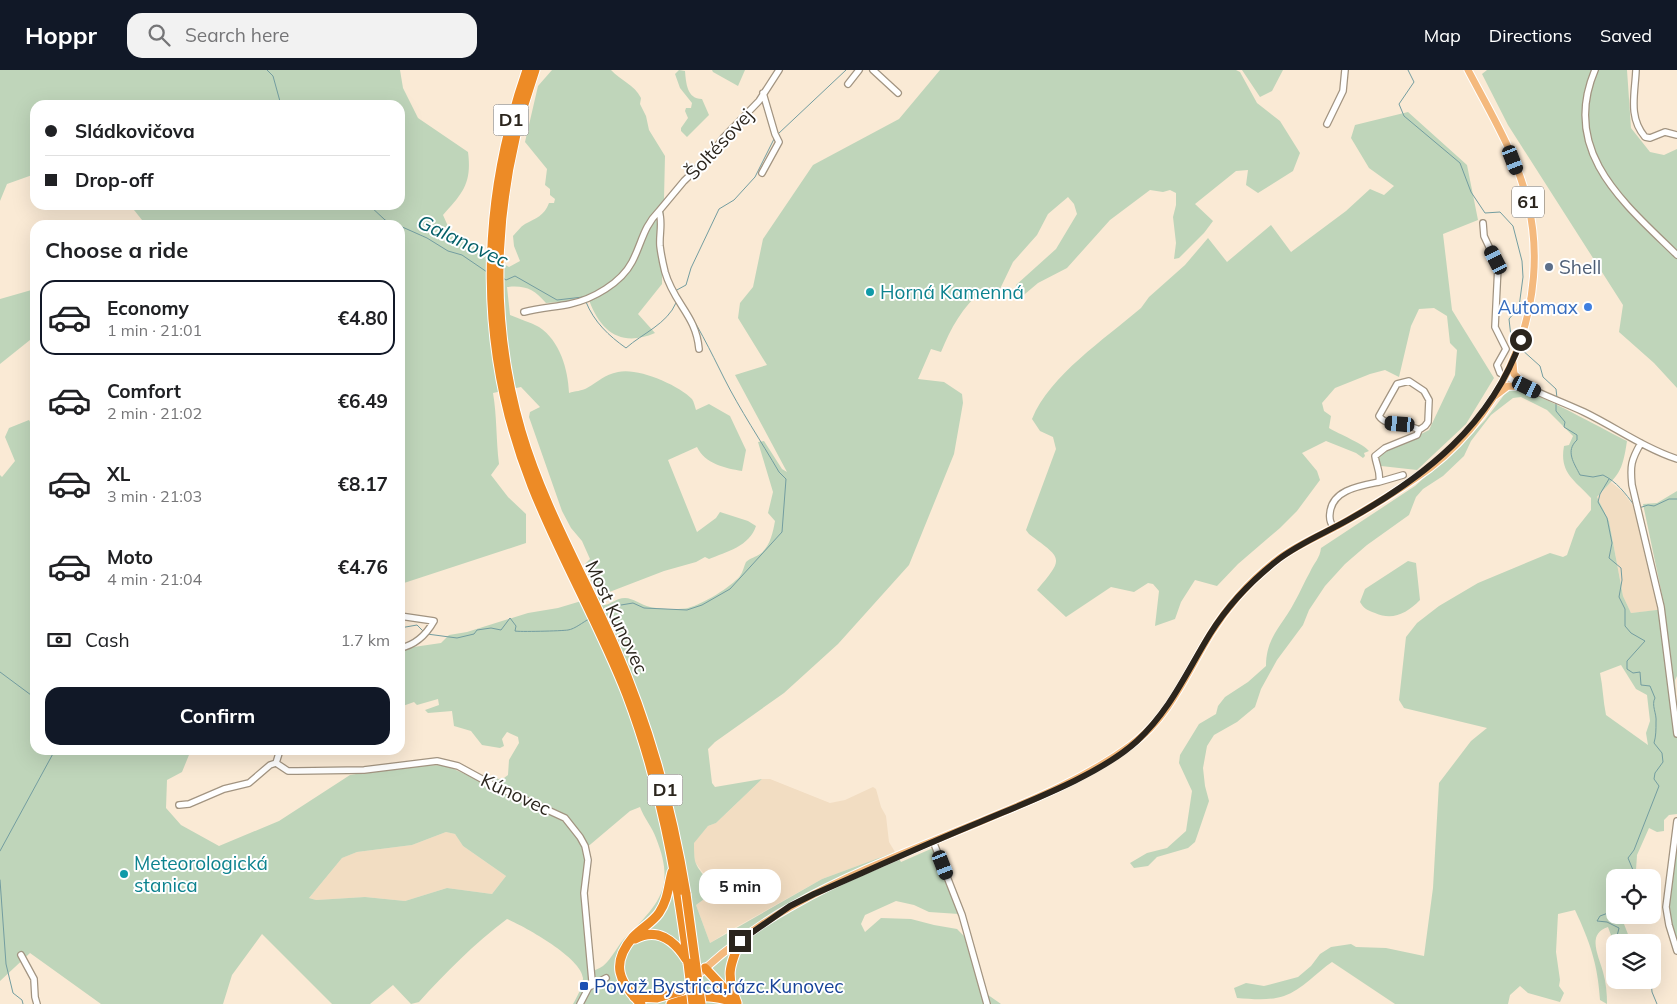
<!DOCTYPE html>
<html lang="en">
<head>
<meta charset="utf-8">
<style>
	:root { --surface:#fff; --page:#f2f2f2; --text:#202124; --muted:#757577; --line:#e0e0e0; --accent:#111827 }
	body { margin:0; font-family:Mulish,sans-serif; background:var(--page); color:var(--text); height:100vh; display:flex; flex-direction:column; font-size:19px; white-space:nowrap }
	* { box-sizing:border-box; margin:0 }
	p { font-size:16px; color:var(--muted) }
	.icon { flex:none; width:28px; height:28px; fill:none; stroke:currentColor; stroke-width:2; stroke-linecap:round; stroke-linejoin:round }
	.map { position:relative; flex:1; overflow:hidden }
	.panel { position:absolute; left:30px; top:150px; width:375px; height:535px; display:flex; flex-direction:column; background:var(--surface); border-radius:15px; box-shadow:0 5px 20px #0002 }
	.panel>* { flex:none }
	.guide { position:absolute; left:30px; top:30px; width:375px; height:110px; border-radius:15px; box-shadow:0 5px 20px #0002; display:grid; align-content:center; height:110px; padding:0 15px; background:var(--surface) }
	.controls { position:absolute; left:1606px; top:799px; display:grid; gap:10px }
	.controls a { display:grid; place-items:center; width:55px; height:55px; border-radius:10px; background:var(--surface); box-shadow:0 5px 20px #0002; font-size:25px }
	.end { position:absolute; width:22px; height:22px; margin:-11px; border:6px solid #2b251d; background:#fff; box-shadow:0 0 0 2px #fff }
	.from { border-radius:50% }
	.bubble { position:absolute; height:35px; border-radius:15px; background:var(--surface); box-shadow:0 5px 20px #0002; font-size:16px; font-weight:700; line-height:35px; text-align:center }
	.car { position:absolute; width:15px; height:30px; margin:-15px -8px; border-radius:6px; box-shadow:0 0 4px 1px #0007; background:linear-gradient(#222 24%,#8ab4d8 0 40%,#222 0 76%,#8ab4d8 0 86%,#222 0) }
	.guide b { display:flex; align-items:center; gap:18px; height:48px; font-size:19px }
	.guide b+b { border-top:1px solid var(--line) }
	.guide i { width:12px; height:12px; background:var(--text) }
	ul { padding:0; list-style:none }
	li { display:flex; align-items:center; gap:15px; height:75px; margin:0 10px 8px; padding:0 5px; border:2px solid transparent; border-radius:15px }
	li div { flex:1 }
	li b { display:block; font-size:19px }
	li em { font-style:normal; font-weight:700 }
	li.active { border-color:var(--accent) }
	li>.icon { width:45px; height:45px; stroke-width:1.5 }
	h2 { padding:0 15px; font-size:22px; line-height:60px }
	.pay { display:flex; align-items:center; gap:12px; height:55px; padding:0 15px; font-size:19px }
	.pay p { margin-inline-start:auto }
	.button { display:flex; gap:10px; margin-top:auto; padding:10px 15px }
	.button a { flex:1; height:58px; border-radius:15px; background:var(--accent); color:#fff; font-size:20px; font-weight:700; line-height:58px; text-align:center }
	header { display:flex; align-items:center; gap:30px; box-sizing:border-box; height:70px; padding:0 25px; background:var(--accent); color:#fff }
	header strong { font-size:24px }
	nav { display:flex; gap:28px; margin-inline-start:auto; font-size:18px }
	.search { width:350px; height:45px; background:var(--page); display:flex; align-items:center; gap:12px; box-sizing:border-box; padding:0 18px; border-radius:15px; color:var(--muted); font-size:19px }
	.map>svg:first-child { display:block }
	.built { fill:#f2ddc2 }
	.green { fill:#bfd5ba; fill-rule:evenodd }
	.lines { fill:none; stroke-linecap:round; stroke-linejoin:round }
	.stream { stroke:#739da0; stroke-width:1 }
	.minor-casing { stroke:#a29481; stroke-width:8 }
	.major-casing { stroke:#fff; stroke-width:9 }
	.highway-casing { stroke:#fff; stroke-width:11 }
	.minor { stroke:#fff; stroke-width:5.5 }
	.major { stroke:#f4b97d; stroke-width:7 }
	.highway { stroke:#ed8b26; stroke-width:9 }
	.highway-bridge-casing { stroke:#fff; stroke-width:11; stroke-linecap:butt }
	.highway-bridge { stroke:#ed8b26; stroke-width:9 }
	.route { stroke:#2b251d; stroke-width:6 }
	.service-dot { fill:#5c6f8a; stroke:#fff; stroke-width:2 }
	.culture-dot { fill:#0f9aa8; stroke:#fff; stroke-width:2 }
	.shop-dot { fill:#3f7fe0; stroke:#fff; stroke-width:2 }
	.transit-dot { fill:#1a4fb4; stroke:#fff; stroke-width:2 }
	.labels { text-anchor:middle; stroke-width:4; stroke-linejoin:round; paint-order:stroke }
	.shield { fill:#fff; stroke:#6b6661; stroke-width:1 }
	.shield-label { font-size:18px; font-weight:bold; fill:#2b251d }
	.street-label { font-size:19px; fill:#2b251d; stroke:#fff }
	.service-label { font-size:19px; fill:#4e5e75; stroke:#fff; text-anchor:start }
	.culture-label { font-size:19px; fill:#0d838f; stroke:#fff; text-anchor:start }
	.shop-label { font-size:19px; fill:#366cbe; stroke:#fff; text-anchor:end }
	.transit-label { font-size:19px; fill:#164399; stroke:#fff; text-anchor:start }
	.water-label { font-size:20px; font-style:italic; fill:#046069; stroke:#fff }
</style>
</head>
<body>
<header>
<strong>Hoppr</strong>
<div class="search"><svg class="icon" aria-label="search" viewBox="0 0 24 24"><circle cx="10" cy="10" r="6"/><path d="M15 15l6 6"/></svg>Search here</div>
<nav><a>Map</a><a>Directions</a><a>Saved</a></nav>
</header>
<div class="map">
<svg width="1677" height="934" viewBox="0 0 1677 934">
	<rect width="100%" height="100%" fill="#faead5"/>
	<!-- built -->
	<path class="built" d="M1611,412L1623,422L1636,440L1659,540L1631,543L1623,526L1609,451L1597,427Z
		M762,709H770L830,733L845,730L873,717L876,719L881,737L886,746L889,772L895,782L822,809L729,861L710,873L696,835L709,826L704,804L695,792L693,773L708,756L716,753Z
		M446,762L455,764L463,776L506,806L492,824L447,818L405,831L365,827L316,830L309,828L342,788L357,782L412,775Z"/>
	<!-- green -->
	<path class="green" d="M0,0H400L403,18L418,48L468,82C472,113 463,123 443,145L451,163L509,197L520,191L514,176L513,166C517,162 520,157 525,154C536,148 544,146 549,133H554L555,129L550,125V119L545,115L547,99L525,72L538,16L552,0H611C621,11 634,14 641,28L640,34L646,46L649,60L665,86L662,214L638,244L655,263C622,277 601,263 589,230L546,233C534,219 525,215 507,217L510,245C519,249 530,252 539,257C560,271 568,299 569,323C575,321 582,321 587,318C599,311 604,305 618,302C637,297 679,315 692,329C694,332 695,337 696,340L709,334L730,346L746,380L742,401C725,398 705,394 697,377L668,390L697,462L716,448L720,442L748,451L756,456C750,476 726,482 709,489L705,487L696,492L664,501L599,526L604,535C612,534 616,528 625,528C633,528 641,535 650,537C658,539 680,540 688,538C703,534 731,517 740,506C743,502 744,496 746,492C750,488 756,487 760,484C770,477 773,462 775,451L768,443L773,422L758,372L764,371L782,399L787,402L735,305L767,295L738,248L740,233L753,217L763,169L813,95L899,49L940,0H1236L1240,2L1257,33L1280,51L1300,83L1293,101L1258,123L1246,115L1248,100L1236,101L1195,134L1213,151L1204,163L1179,188L1174,189L1176,173L1173,147L1176,135V123L1170,120L1163,122L1150,120L1110,150L1067,198L1038,213L1019,229L1020,220L1016,215L1056,179L1077,144L1074,134L1068,127L1048,144L1037,165L1013,192L1000,219L989,222L983,220C962,237 951,258 941,282L931,279L918,309L944,312L962,324L963,333L954,384L909,495L838,574L784,623L715,672L708,679L712,713L715,717L762,709L716,753L708,756L694,773C694,779 694,785 695,791C699,804 709,805 710,825L696,835L710,873L822,809L895,782L901,792L933,778L959,844L929,842L914,835L896,831L865,845L861,854L865,862L881,848L911,849L934,855L957,859L966,868L981,920L1001,934H573C577,927 583,916 583,908C582,888 524,856 507,849C474,874 446,902 419,932L411,934L393,915L370,934H332L262,864L232,905L223,934H101L30,883L0,911V405L2,407L15,391L5,367L9,358L29,350L35,361V680H191L182,702L167,710L166,738L181,755L219,776L279,751L350,705L405,696L445,695L489,715L492,709L496,706L498,709L504,708L508,705L509,690L519,673L518,667L507,662L502,669L504,676L500,678L482,675L471,661L454,656L452,641L428,643L425,640L439,635L438,629L417,635L414,632L400,637V579L441,573L449,565L467,562L528,543L558,538L598,526L584,495L590,489L582,471L571,458L562,441L529,347L530,342L540,337L521,317L493,323C497,346 496,370 499,394L491,405L508,427L526,444V473L404,513L400,511V155H146L130,135H400V35H35V104L7,114L0,131ZM640,737C644,748 652,757 656,768C675,816 661,832 627,866C618,874 612,889 603,896C599,899 593,901 588,902L583,845L587,790L585,779L630,741ZM446,762L455,764L463,776L506,806L492,824L447,818L405,831L365,827L316,830L309,828L342,788L357,782L412,775Z
		M679,0L685,1C686,13 687,29 702,29L709,45L687,67L681,61V58L688,48L685,41L686,38H691L692,33L680,18L675,4Z
		M712,0H745L738,16L713,2Z
		M1242,0H1283L1272,21L1260,27Z
		M1487,0H1627L1631,58L1650,82L1664,85L1677,79V318L1654,293L1619,262L1623,235L1508,55L1482,4Z
		M1408,42L1467,95L1478,150L1443,164L1452,240L1494,308L1466,354L1417,400L1381,396L1377,389L1381,384L1429,360L1455,305L1457,280L1450,273L1447,246L1434,238L1419,239L1411,256L1399,307L1385,300L1370,304L1335,318L1322,333L1324,341L1331,346L1329,358C1339,364 1364,374 1369,381L1364,383L1365,386L1363,388L1356,383L1326,371L1302,383L1317,401L1320,410L1297,441L1280,458L1238,494L1217,516L1195,510L1181,532L1175,549L1155,556L1159,521L1153,514L1148,513L1134,522L1111,517L1066,547L1037,520C1065,487 1062,489 1029,464L1026,460L1056,379L1053,367L1040,361L1032,349C1050,305 1105,269 1141,238L1149,227L1185,195L1208,168L1227,192L1271,155L1291,182L1346,141L1370,119L1384,125L1394,116L1369,98L1351,68L1355,55Z
		M35,219V266L0,294V229Z
		M1512,319C1532,318 1604,360 1627,371C1622,404 1619,403 1597,427L1609,451L1623,526L1631,543L1665,539L1643,434L1657,433L1677,421V606L1675,610L1677,646V744L1669,745L1664,750V761L1657,762L1649,758L1637,785L1636,800L1632,807L1615,808L1613,850L1624,854L1631,872H1615V876L1608,857C1586,864 1599,886 1603,902C1606,912 1607,924 1607,934L1600,930C1598,895 1590,872 1575,840L1558,844L1556,882L1560,910L1559,916L1564,923L1560,932L1528,923L1520,916L1510,925L1508,934H1395L1332,892C1317,902 1302,920 1284,926C1269,931 1252,929 1237,928L1234,918L1246,913L1264,916L1298,907L1311,896L1320,884L1331,877L1351,874L1356,877L1386,878L1424,886L1433,818L1439,713L1471,671L1487,658L1404,638L1399,630L1406,567L1417,553L1439,536L1478,513L1550,483L1563,487L1567,485L1576,459L1591,440V428C1575,410 1559,403 1564,376L1569,375L1573,366L1547,340L1521,327L1513,328L1491,345L1471,371L1464,386L1443,406L1423,419L1416,427L1409,445L1367,475L1345,494L1325,516L1309,540L1303,555L1277,590L1261,619L1255,637L1237,652L1214,665L1207,676L1203,698L1205,716L1209,731L1195,772L1188,778L1157,787L1148,796L1134,798L1130,793L1147,783L1167,778L1186,761L1192,721L1179,693L1180,685L1199,654L1216,644L1218,636L1225,627L1248,612L1266,596C1266,567 1282,556 1294,533C1300,523 1304,512 1310,502C1314,493 1320,488 1321,478L1415,416L1464,372L1485,350L1504,325ZM1621,595L1636,619L1647,625L1650,651L1646,663L1648,675L1606,645C1603,631 1603,617 1600,603Z
		M1408,491L1416,493L1420,530C1407,543 1393,551 1375,543C1367,540 1364,539 1360,532L1365,519Z
		M1677,768V876C1664,840 1672,804 1677,768Z"/>
	<g class="lines">
		<!-- stream -->
		<path class="stream" d="M267,0L273,6L281,35
			M1408,0L1414,12L1399,34L1404,46L1460,93L1471,122L1485,143L1500,142L1513,156L1522,191L1523,207L1519,237L1509,249L1511,267L1517,274
			M778,64L846,0
			M369,135L385,150L397,155
			M400,156L427,168L448,181L462,185L487,202
			M503,208L506,210L515,206L557,230L583,227
			M675,221L686,215L691,198L719,139L734,130L755,107L774,69
			M586,232C594,252 609,266 626,278C643,263 667,254 676,233
			M1521,279L1540,296L1543,307L1556,319L1557,328
			M1556,332V341L1565,352L1564,357L1577,365V370C1565,381 1574,393 1580,405L1593,407L1603,405C1617,412 1625,423 1634,435
			M1609,409L1600,424L1598,432L1607,448L1612,473L1609,488L1621,498L1622,510L1619,527L1625,539V556L1631,563L1645,571L1627,591V599L1633,603L1640,602L1641,615L1650,616L1655,628C1651,635 1657,644 1656,652C1656,660 1656,666 1654,673L1662,683L1663,692L1655,703L1654,709L1659,716L1634,780L1628,788L1633,800L1626,808
			M1639,438L1648,435L1654,436L1669,429H1677
			M603,541L609,537L633,533L644,538L687,540L702,535L730,519L782,462L786,409L779,402C761,371 740,340 724,308C711,282 696,251 679,227
			M400,558L417,555L424,562
			M427,564L457,568L474,564L477,560L491,558L501,560L510,548L516,556L515,561C518,562 562,561 568,560C575,559 583,552 589,549
			M0,602L35,628
			M0,781L55,680
			M1615,808H1609L1613,828L1608,843L1600,846L1597,851L1607,852L1619,858L1617,866L1619,872H1629
			M0,810L6,894L13,923L22,930L23,934
			M1651,910L1652,922L1657,934"/>
		<!-- minor casing -->
		<g class="minor-casing">
			<path id="minor" d="M873,0L898,23
				M1595,0C1560,82 1625,134 1677,185
				M1636,0C1635,24 1628,47 1645,67L1650,68L1665,62L1677,65
				M848,14L859,0
				M1327,54L1343,21L1345,0
				M762,103L779,72L775,64L763,23
				M659,141L684,111L708,88L724,67L759,31L779,0
				M1483,153L1484,166L1498,196L1495,257L1506,279L1497,295L1500,303C1526,319 1556,329 1584,342C1615,357 1644,378 1677,389
				M524,242C540,238 555,237 570,234C593,229 621,213 632,192C642,173 643,157 659,141C663,153 659,164 660,176C661,184 663,194 665,202C674,234 696,245 699,279
				M1641,373C1631,390 1630,396 1632,415L1661,537L1677,664
				M1379,412L1403,405
				M1334,458C1330,453 1329,449 1330,443C1332,420 1359,416 1379,412C1381,402 1376,395 1375,386L1385,378L1417,365L1419,360L1425,356L1428,352L1429,330L1424,321L1409,311L1397,314L1379,346C1387,358 1407,352 1419,360
				M400,546L434,551C426,565 416,575 400,578
				M280,680L276,693L288,701H297L364,700L437,691L458,696L491,714L565,748L580,767L585,776L588,790L584,823L592,911L580,934
				M179,735L189,734L224,719L249,713L270,695L276,693
				M1677,751L1666,837L1669,855L1677,881
				M933,771L962,845L987,934
				M21,885L34,909L35,927L37,934
				M591,916L606,908"/>
		</g>
		<!-- major casing -->
		<g class="major-casing">
			<path id="major" d="M1513,293L1514,304L1527,316
				M1495,326L1508,316L1527,317
				M679,923C712,890 752,858 794,835C850,803 917,778 977,753C1030,731 1085,709 1131,675C1170,647 1187,602 1211,563C1229,534 1254,507 1281,487C1302,472 1326,463 1348,450C1376,434 1404,417 1430,398C1509,337 1551,230 1528,133C1517,86 1490,42 1468,0"/>
		</g>
		<!-- highway casing -->
		<g class="highway-casing">
			<path id="highway" d="M527,0C479,137 478,280 532,416C560,487 599,553 627,625C660,712 676,801 688,893
				M535,0C494,118 486,241 521,361C543,436 583,504 614,575C649,655 672,738 686,824
				M635,869C657,857 674,870 686,889
				M705,898L733,928
				M634,927L657,928L681,921
				M737,933C726,905 729,897 740,871
				M641,934C619,912 610,894 633,867C641,858 652,853 659,843C668,830 668,817 672,802
				M671,934C698,925 709,924 737,933"/>
		</g>
		<!-- minor -->
		<use href="#minor" class="minor"/>
		<!-- major -->
		<use href="#major" class="major"/>
		<!-- highway -->
		<use href="#highway" class="highway"/>
		<!-- highway-bridge casing -->
		<g class="highway-bridge-casing">
			<path id="highway-bridge" d="M686,824L701,934
				M688,893L693,934"/>
		</g>
		<!-- highway-bridge -->
		<use href="#highway-bridge" class="highway-bridge"/>
	</g>
	<g class="lines">
		<!-- route -->
		<path class="route" d="M740,871L790,836L814,824C869,800 924,775 980,752C1027,732 1100,705 1137,671C1171,639 1186,603 1210,564C1228,535 1252,510 1279,489C1300,473 1325,463 1348,450C1425,407 1491,355 1521,270"/>
	</g>
	<!-- markers -->
	<circle class="service-dot" cx="1549" cy="197" r="5"/>
	<g class="culture-dot">
		<circle cx="870" cy="222" r="5"/>
		<circle cx="124" cy="804" r="5"/>
	</g>
	<circle class="shop-dot" cx="1588" cy="237" r="5"/>
	<rect class="transit-dot" x="579" y="911" width="10" height="10" rx="2.5"/>
	<g class="labels">
		<!-- shield labels -->
		<g class="shield">
			<rect x="493.5" y="34.5" width="35" height="31" rx="4"/>
			<rect x="1512" y="116.5" width="32" height="31" rx="4"/>
			<rect x="647.5" y="704.5" width="35" height="31" rx="4"/>
		</g>
		<g class="shield-label">
			<text x="511" y="56">D1</text>
			<text x="1528" y="138">61</text>
			<text x="665" y="726">D1</text>
		</g>
		<!-- street labels -->
		<g class="street-label">
			<text transform="translate(719 74) rotate(-47)" y="7">Šoltésovej</text>
			<text transform="translate(617 547) rotate(65)" y="7">Most Kunovec</text>
			<text transform="translate(516 724) rotate(25)" y="7">Kúnovec</text>
		</g>
		<!-- service labels -->
		<g class="service-label">
			<text x="1559" y="204">Shell</text>
		</g>
		<!-- culture labels -->
		<g class="culture-label">
			<text x="880" y="229">Horná Kamenná</text>
			<text x="134" y="800">Meteorologická<tspan x="134" dy="22">stanica</tspan></text>
		</g>
		<!-- shop labels -->
		<g class="shop-label">
			<text x="1578" y="244">Automax</text>
		</g>
		<!-- transit labels -->
		<g class="transit-label">
			<text x="594" y="923">Považ.Bystrica,rázc.Kunovec</text>
		</g>
		<!-- water labels -->
		<g class="water-label">
			<text transform="translate(463 171) rotate(25)" y="7">Galanovec</text>
		</g>
	</g>
</svg>
<div class="controls">
<a><svg class="icon" aria-label="locate" viewBox="0 0 24 24"><circle cx="12" cy="12" r="6"/><path d="M12 2v4M12 18v4M2 12h4M18 12h4"/></svg></a>
<a><svg class="icon" aria-label="layers" viewBox="0 0 24 24"><path d="M12 4l9 5-9 5-9-5zM3 14l9 5 9-5"/></svg></a>
</div>
<i class="end from" style="left:1521px;top:270px"></i>
<i class="end" style="left:740px;top:871px"></i>
<div class="bubble" style="left:699px;top:799px;width:82px">5 min</div>
<i class="car" style="left:1513px;top:90px;rotate:159deg"></i>
<i class="car" style="left:1496px;top:190px;rotate:333deg"></i>
<i class="car" style="left:1527px;top:317px;rotate:116deg"></i>
<i class="car" style="left:1400px;top:354px;rotate:275deg"></i>
<i class="car" style="left:943px;top:795px;rotate:159deg"></i>
<div class="guide">
<b><i class="from"></i>Sládkovičova</b>
<b><i></i>Drop-off</b>
</div>
<section class="panel">
<h2>Choose a ride</h2>
<ul>
<li class="active"><svg class="icon" aria-label="car" viewBox="0 0 24 24"><path d="M5 17H2v-5l4-1 3-4h7l3 4 3 1v5h-3M9 17h6M6 11h13"/><circle cx="7" cy="17" r="2"/><circle cx="17" cy="17" r="2"/></svg><div><b>Economy</b><p>1 min · 21:01</p></div><em>€4.80</em></li>
<li><svg class="icon" aria-label="car" viewBox="0 0 24 24"><path d="M5 17H2v-5l4-1 3-4h7l3 4 3 1v5h-3M9 17h6M6 11h13"/><circle cx="7" cy="17" r="2"/><circle cx="17" cy="17" r="2"/></svg><div><b>Comfort</b><p>2 min · 21:02</p></div><em>€6.49</em></li>
<li><svg class="icon" aria-label="car" viewBox="0 0 24 24"><path d="M5 17H2v-5l4-1 3-4h7l3 4 3 1v5h-3M9 17h6M6 11h13"/><circle cx="7" cy="17" r="2"/><circle cx="17" cy="17" r="2"/></svg><div><b>XL</b><p>3 min · 21:03</p></div><em>€8.17</em></li>
<li><svg class="icon" aria-label="car" viewBox="0 0 24 24"><path d="M5 17H2v-5l4-1 3-4h7l3 4 3 1v5h-3M9 17h6M6 11h13"/><circle cx="7" cy="17" r="2"/><circle cx="17" cy="17" r="2"/></svg><div><b>Moto</b><p>4 min · 21:04</p></div><em>€4.76</em></li>
</ul>
<div class="pay"><svg class="icon" aria-label="cash" viewBox="0 0 24 24"><path d="M3 7h18v10H3z"/><circle cx="12" cy="12" r="2"/></svg>Cash<p>1.7 km</p></div>
<div class="button"><a>Confirm</a></div>
</section>
</div>
</body>
</html>
